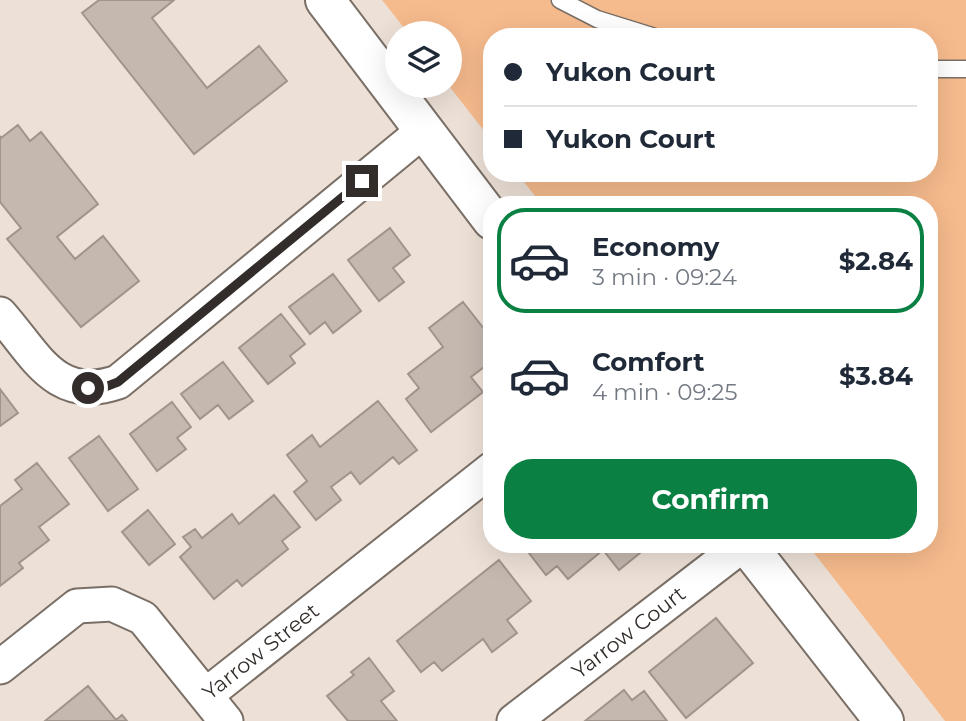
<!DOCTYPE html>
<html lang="en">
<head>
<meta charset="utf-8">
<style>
	:root { --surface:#fff; --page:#f6f6f7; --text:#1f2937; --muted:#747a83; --line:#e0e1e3; --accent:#0b8043 }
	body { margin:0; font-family:Montserrat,sans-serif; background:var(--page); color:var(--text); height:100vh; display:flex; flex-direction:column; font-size:26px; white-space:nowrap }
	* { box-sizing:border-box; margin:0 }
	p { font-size:23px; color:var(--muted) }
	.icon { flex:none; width:38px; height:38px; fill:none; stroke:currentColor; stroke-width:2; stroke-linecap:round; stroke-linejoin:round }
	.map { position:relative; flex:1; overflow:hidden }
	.drawer { position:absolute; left:483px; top:196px; width:455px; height:357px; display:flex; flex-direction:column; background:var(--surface); border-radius:28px; box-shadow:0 7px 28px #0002 }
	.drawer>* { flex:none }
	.hud { position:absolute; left:483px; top:28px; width:455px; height:154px; border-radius:28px; box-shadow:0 7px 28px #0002; display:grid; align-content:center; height:154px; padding:0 21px; background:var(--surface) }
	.controls { position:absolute; left:385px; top:21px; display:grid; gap:14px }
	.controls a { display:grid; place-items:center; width:77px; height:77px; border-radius:50%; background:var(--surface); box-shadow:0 7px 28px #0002; font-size:35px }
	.end { position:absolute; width:32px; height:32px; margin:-16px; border:9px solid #322d2a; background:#fff; box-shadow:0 0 0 4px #fff }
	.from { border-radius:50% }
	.hud b { display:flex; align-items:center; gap:24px; height:66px; font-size:26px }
	.hud b+b { border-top:2px solid var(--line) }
	.hud i { width:18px; height:18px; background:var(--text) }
	ul { padding:12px 0 0; list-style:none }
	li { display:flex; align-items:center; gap:21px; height:105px; margin:0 14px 10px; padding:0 7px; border:4px solid transparent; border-radius:28px }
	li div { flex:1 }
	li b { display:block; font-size:26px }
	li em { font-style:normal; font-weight:700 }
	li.active { border-color:var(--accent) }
	li>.icon { width:63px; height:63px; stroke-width:1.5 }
	.cta { display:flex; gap:14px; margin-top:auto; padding:14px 21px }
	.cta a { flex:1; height:80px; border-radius:28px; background:var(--accent); color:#fff; font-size:28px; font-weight:700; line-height:80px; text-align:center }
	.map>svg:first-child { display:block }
	.green { fill:#f6bb8d }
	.building { fill:#c4b8af; stroke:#a0948b; stroke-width:2 }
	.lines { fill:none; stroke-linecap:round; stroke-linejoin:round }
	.service-casing { stroke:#7a6f66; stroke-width:19 }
	.minor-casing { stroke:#7a6f66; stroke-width:37 }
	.tertiary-casing { stroke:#7a6f66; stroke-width:42 }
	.service { stroke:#fff; stroke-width:16 }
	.minor { stroke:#fff; stroke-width:33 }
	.tertiary { stroke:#fff; stroke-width:38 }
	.route { stroke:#322d2a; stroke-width:9 }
	.labels { text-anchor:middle; stroke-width:5; stroke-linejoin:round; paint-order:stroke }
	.street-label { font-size:21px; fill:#322d2a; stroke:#faeee4 }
</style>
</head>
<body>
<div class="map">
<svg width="966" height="721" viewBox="0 0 966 721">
	<rect width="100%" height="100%" fill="#ede1d7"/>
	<!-- green -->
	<path class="green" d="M382,0H966V721H945L807,544H929V205H542L517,173H929V37H492V141L449,86L450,33H408Z"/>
	<!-- building -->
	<path class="building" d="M99,0H174L152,18L207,88L259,46L287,81L194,154L82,13Z
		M18,125L30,141L41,132L98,204L57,237L75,259L103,236L139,281L81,327L7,239L21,228L0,202V136L1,138Z
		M390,228L410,255L393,268L404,282L379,301L348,260Z
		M333,274L361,311L333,333L325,322L310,334L289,307Z
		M463,302L492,339V361L471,377L483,392L431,432L406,399L419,388L408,374L443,347L429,328Z
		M281,314L305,344L290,356L295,363L268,384L239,348Z
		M223,362L253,401L229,419L218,405L200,419L181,394Z
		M0,389L18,413L0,426Z
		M378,401L417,450L399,464L393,457L360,484L351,472L331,487L341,500L316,520L294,492L307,481L287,455L312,435L320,447Z
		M172,402L191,427L177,438L186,449L157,471L130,434Z
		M99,436L138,489L108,511L69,458Z
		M37,463L69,504L39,527L49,540L19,563L23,568L0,586V506L22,489L15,480Z
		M274,495L300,527L282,541L288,549L242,586L237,580L214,599L180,557L191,547L183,537L195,529L202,538L232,514L239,524Z
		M148,510L175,544L149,565L122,532Z
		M522,544H651L619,570L603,550L568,579L557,566L546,575Z
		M499,560L531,601L507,620L517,633L492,652L483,639L442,671L434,662L421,672L397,641Z
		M716,618L753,663L686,718L649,672Z
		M369,658L394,691L381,701L397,721H348L327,696L354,675L351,672Z
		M88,686L116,720L122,715L127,721H45Z
		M624,690L632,700L644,691L667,721H585Z"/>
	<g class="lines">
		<!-- service casing -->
		<g class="service-casing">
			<path id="service" d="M560,0L597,19L655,37
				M929,69H966"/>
		</g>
		<!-- minor casing -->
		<g class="minor-casing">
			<g id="minor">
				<path d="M0,314C35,353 55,404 118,382L423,131"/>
				<path d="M0,667L77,606L112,604L143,618L226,721"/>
				<path id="s1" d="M206,695L492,469"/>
				<path id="s2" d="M514,721L744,544"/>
			</g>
		</g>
		<!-- tertiary casing -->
		<g class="tertiary-casing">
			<path id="tertiary" d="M325,0L492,220
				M746,544L884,721"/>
		</g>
		<!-- service -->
		<use href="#service" class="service"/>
		<!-- minor -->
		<use href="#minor" class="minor"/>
		<!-- tertiary -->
		<use href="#tertiary" class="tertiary"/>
	</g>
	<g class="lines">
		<!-- route -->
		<path class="route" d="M88,388L105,387L118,382L362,181"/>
	</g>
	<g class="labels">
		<!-- street labels -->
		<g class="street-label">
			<text dy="7" stroke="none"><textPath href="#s2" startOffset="145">Yarrow Court</textPath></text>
			<text dy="7" stroke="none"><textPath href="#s1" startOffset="70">Yarrow Street</textPath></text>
		</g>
	</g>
</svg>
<div class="controls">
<a><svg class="icon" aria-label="layers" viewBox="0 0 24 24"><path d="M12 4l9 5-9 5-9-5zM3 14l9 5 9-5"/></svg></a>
</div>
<i class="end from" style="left:88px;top:388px"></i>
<i class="end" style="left:362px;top:181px"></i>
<div class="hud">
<b><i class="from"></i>Yukon Court</b>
<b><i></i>Yukon Court</b>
</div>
<section class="drawer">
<ul>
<li class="active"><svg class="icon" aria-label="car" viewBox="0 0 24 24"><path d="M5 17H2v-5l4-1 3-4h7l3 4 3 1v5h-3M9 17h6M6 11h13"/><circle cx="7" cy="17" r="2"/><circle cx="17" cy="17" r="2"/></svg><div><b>Economy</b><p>3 min · 09:24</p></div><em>$2.84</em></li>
<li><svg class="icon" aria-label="car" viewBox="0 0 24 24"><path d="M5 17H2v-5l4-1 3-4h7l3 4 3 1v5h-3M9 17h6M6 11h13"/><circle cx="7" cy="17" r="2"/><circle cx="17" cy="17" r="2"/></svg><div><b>Comfort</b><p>4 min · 09:25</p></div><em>$3.84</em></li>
</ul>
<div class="cta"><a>Confirm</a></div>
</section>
</div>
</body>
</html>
